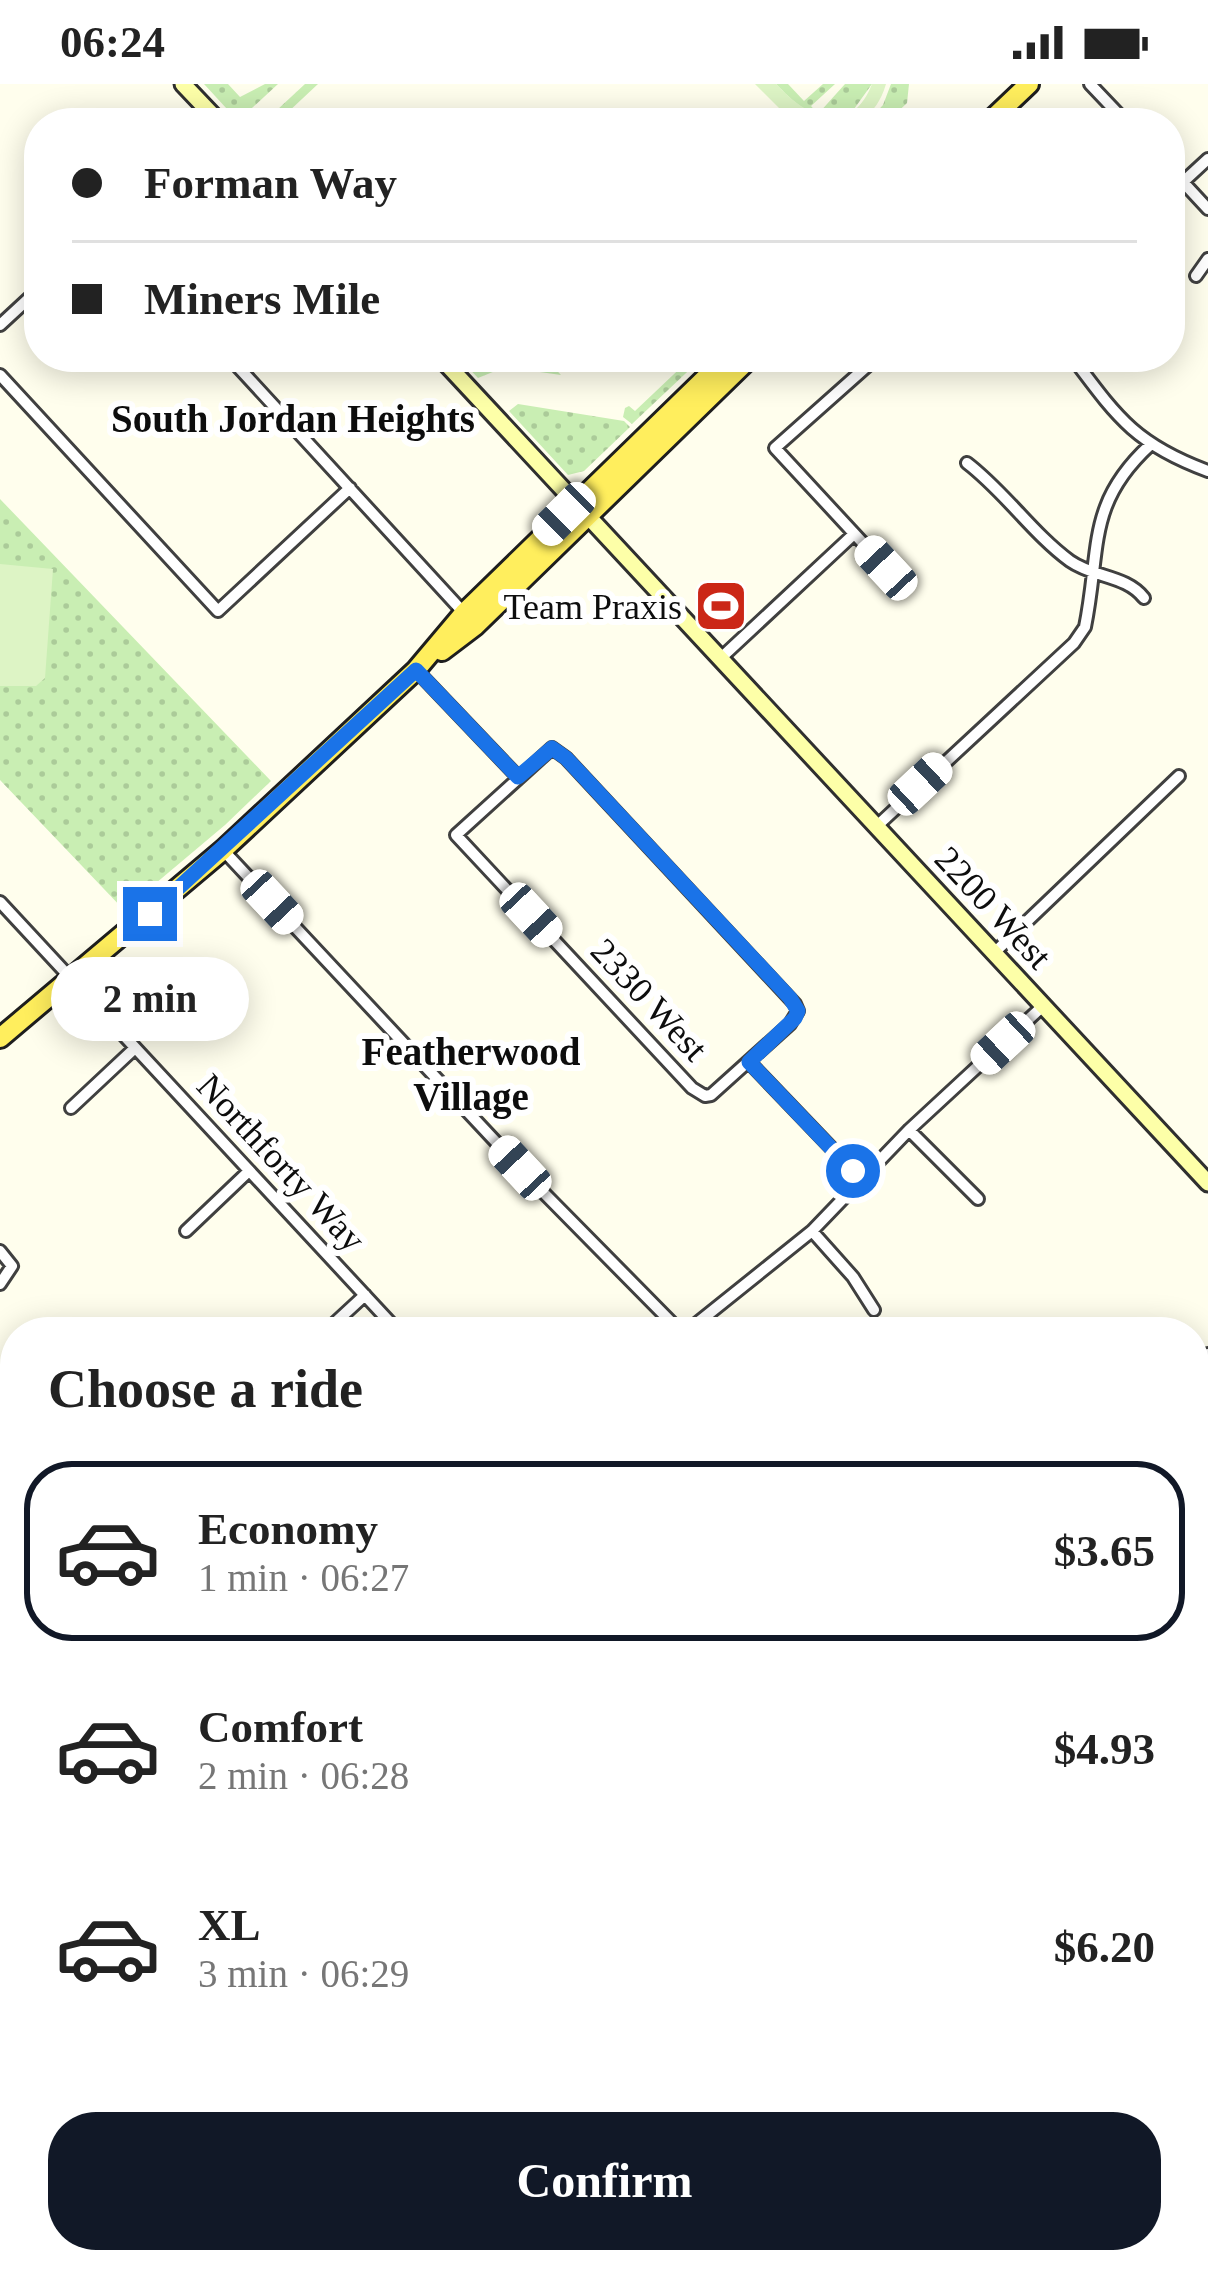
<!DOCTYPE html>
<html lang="en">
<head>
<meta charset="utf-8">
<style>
	:root { --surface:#fff; --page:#f2f2f2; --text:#222; --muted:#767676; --line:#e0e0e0; --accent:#111827 }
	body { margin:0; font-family:"Times New Roman",serif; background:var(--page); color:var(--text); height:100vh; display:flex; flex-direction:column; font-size:45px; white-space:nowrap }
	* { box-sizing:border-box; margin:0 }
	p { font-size:39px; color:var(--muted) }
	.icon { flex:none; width:66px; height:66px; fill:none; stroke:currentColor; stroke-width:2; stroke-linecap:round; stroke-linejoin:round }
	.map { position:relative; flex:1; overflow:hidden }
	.side { position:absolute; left:0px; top:1233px; width:1209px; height:957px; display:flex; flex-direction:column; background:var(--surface); border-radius:48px 48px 0 0; box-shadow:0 6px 30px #0003 }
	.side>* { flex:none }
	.top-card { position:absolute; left:24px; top:24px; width:1161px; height:264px; border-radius:48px; box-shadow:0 6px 30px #0003; display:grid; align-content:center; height:264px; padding:0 48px; background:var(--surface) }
	.end { position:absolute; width:54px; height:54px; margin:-27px; border:15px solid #1a73e8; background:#fff; box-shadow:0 0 0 6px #fff }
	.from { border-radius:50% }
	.bubble { position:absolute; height:84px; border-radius:42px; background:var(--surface); box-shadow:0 6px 30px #0003; font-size:39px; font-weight:800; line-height:84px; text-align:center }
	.car { position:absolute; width:36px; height:72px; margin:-36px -18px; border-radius:15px; box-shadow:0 0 9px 3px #0007; background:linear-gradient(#fff 24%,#345 0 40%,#fff 0 76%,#345 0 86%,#fff 0) }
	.top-card b { display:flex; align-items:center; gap:42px; height:114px; font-size:45px }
	.top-card b+b { border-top:3px solid var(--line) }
	.top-card i { width:30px; height:30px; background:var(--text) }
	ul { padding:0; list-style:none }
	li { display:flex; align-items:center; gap:36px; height:180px; margin:0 24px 18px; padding:0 24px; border:6px solid transparent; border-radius:48px }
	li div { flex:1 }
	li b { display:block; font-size:45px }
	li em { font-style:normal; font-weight:800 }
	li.current { border-color:var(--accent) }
	li>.icon { width:108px; height:108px; stroke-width:1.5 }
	h2 { padding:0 48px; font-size:54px; line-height:144px }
	.primary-button { display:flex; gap:24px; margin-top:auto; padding:24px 48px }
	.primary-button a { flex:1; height:138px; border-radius:48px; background:var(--accent); color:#fff; font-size:48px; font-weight:800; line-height:138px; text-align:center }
	.status { display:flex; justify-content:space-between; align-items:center; height:84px; padding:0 60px; background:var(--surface); direction:ltr }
	.status svg { height:33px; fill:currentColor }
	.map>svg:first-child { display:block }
	.grass { fill:url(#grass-dots) }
	.pitch { fill:#ddf4c5 }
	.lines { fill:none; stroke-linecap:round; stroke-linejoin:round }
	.canal { stroke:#acd3fc; stroke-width:10 }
	.street-casing { stroke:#404040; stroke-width:16 }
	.secondary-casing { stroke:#2f2f2f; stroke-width:21 }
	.primary-casing { stroke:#1e1e1e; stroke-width:24 }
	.street { stroke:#fff; stroke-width:10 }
	.secondary { stroke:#fdffa8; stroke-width:15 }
	.primary { stroke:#ffee5d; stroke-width:18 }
	.route { stroke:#1a73e8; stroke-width:15 }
	.labels { text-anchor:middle; stroke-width:12; stroke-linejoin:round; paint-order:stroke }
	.poi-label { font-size:36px; fill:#0d0d0d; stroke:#fff; text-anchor:end }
	.street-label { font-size:36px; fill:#0d0d0d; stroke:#fff }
	.neighbourhood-label { font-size:39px; font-weight:bold; fill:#0d0d0d; stroke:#fff }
</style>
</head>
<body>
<div class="status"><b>06:24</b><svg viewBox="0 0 49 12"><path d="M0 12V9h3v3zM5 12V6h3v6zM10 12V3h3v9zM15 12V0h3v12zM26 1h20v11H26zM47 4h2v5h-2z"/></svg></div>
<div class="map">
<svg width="1208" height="2188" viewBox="0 0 1208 2188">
	<defs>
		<pattern id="grass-dots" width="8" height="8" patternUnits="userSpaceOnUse" patternTransform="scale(3)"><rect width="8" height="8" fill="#c9eeb3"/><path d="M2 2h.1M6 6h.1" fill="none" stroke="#abcb99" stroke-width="1.8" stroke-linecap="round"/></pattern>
	</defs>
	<rect width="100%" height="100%" fill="#fffeed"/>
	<!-- grass -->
	<path class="grass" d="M204,0H228L240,13L265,0H278L238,37Z
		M305,0H318L286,30L294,39H263Z
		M776,0H788L804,17L823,0H835L811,22L818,30L845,0H872L854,25C820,43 799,24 776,0Z
		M891,0H909L907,19L886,39H866L883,21Z
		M458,273H544L561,291L505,283L478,294Z
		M692,273H703L632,340L623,333L625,324L629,322L635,327Z
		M518,320L624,337L630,343L584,387L568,391L509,327Z
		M0,415L271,697L225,741L124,826L0,696Z
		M460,2175H537L545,2188H446Z"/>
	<!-- pitch -->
	<path class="pitch" d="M755,0H776C805,32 850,56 872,0H886C871,50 837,39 794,39Z
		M0,480L53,485L45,594L36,602H0Z"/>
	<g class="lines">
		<!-- canal -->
		<path class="canal" d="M0,2162L19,2188"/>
		<!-- street casing -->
		<g class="street-casing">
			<path id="street" d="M1090,0L1127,39
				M1170,84L1208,125
				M1183,98L1208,75
				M1196,192L1208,175
				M0,241L39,205
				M229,273L464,529
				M871,273L874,276L775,364L886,484
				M1072,273C1117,333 1135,360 1208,387
				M0,291L218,527L350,404
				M967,379C1005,408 1032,449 1070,477C1094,494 1126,491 1144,514
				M722,573L854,450
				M416,586L518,693
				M552,664L566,674L795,920L798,927L790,940L711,1011L705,1012L692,1004L456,751Z
				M878,741L1074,559L1085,543C1101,464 1086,420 1150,361
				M223,766L538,1103L681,1248
				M0,818L399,1248
				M995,868L1179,692
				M749,978L862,1096
				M71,1024L135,964
				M909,1046L978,1115
				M186,1147L249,1087
				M812,1147L853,1193L874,1226
				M0,1167L12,1182L0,1200
				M325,1248L365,1211
				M686,1248L812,1147L909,1046L1044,921
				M1194,1283L1208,1270
				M0,1434L15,1450
				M0,1559L15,1545
				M0,1790L15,1777
				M1194,1790L1208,1779
				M0,2016L15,2055
				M1194,2108L1208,2095
				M305,2175L328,2188
				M219,2188L233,2175
				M773,2188L787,2175
				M1109,2188L1123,2175"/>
		</g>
		<!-- secondary casing -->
		<g class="secondary-casing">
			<path id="secondary" d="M183,0L220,39
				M440,273L1208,1099
				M0,1583L15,1599
				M553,2175L565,2188"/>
		</g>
		<!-- primary casing -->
		<g class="primary-casing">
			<path id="primary" d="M988,39L1029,0
				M442,567L475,542L751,273
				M0,954L223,766L416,586L464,529L727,273"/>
		</g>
		<!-- street -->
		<use href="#street" class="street"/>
		<!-- secondary -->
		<use href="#secondary" class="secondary"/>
		<!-- primary -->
		<use href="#primary" class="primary"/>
	</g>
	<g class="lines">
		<!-- route -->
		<path class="route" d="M150,830L416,586L518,693L552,664L566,674L790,914L798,927L795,934L749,978L853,1087"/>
	</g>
	<!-- icons -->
	<defs>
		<g id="stadium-square" transform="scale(2.7)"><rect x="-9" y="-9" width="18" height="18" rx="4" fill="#cb2717" stroke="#fff"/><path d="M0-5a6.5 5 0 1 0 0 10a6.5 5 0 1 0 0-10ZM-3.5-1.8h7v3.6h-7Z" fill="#fff"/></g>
	</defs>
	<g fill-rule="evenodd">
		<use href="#stadium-square" x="721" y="522"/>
	</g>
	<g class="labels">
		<!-- poi labels -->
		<g class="poi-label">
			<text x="682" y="535">Team Praxis</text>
		</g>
		<!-- street labels -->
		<g class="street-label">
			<text transform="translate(994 823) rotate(47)" y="13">2200 West</text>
			<text transform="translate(650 915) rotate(47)" y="13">2330 West</text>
			<text transform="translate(282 1078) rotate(47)" y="13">Northforty Way</text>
		</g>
		<!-- neighbourhood labels -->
		<g class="neighbourhood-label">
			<text x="293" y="348">South Jordan Heights</text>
			<text x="471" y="981">Featherwood<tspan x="471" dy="45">Village</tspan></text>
		</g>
	</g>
</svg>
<i class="end from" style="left:853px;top:1087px"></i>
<i class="end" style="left:150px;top:830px"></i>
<div class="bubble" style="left:51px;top:873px;width:198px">2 min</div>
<i class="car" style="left:564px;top:430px;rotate:225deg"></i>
<i class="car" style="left:886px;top:484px;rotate:317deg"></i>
<i class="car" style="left:920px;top:700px;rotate:47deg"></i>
<i class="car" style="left:272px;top:818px;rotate:137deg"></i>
<i class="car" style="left:531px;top:831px;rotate:137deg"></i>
<i class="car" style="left:1003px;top:959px;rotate:227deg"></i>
<i class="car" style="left:520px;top:1084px;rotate:317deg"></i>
<div class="top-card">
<b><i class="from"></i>Forman Way</b>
<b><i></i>Miners Mile</b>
</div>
<section class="side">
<h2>Choose a ride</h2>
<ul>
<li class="current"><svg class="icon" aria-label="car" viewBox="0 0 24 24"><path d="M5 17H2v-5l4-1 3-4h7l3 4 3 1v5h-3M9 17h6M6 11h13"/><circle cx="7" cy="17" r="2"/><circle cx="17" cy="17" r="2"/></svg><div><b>Economy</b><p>1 min · 06:27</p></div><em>$3.65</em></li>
<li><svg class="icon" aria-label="car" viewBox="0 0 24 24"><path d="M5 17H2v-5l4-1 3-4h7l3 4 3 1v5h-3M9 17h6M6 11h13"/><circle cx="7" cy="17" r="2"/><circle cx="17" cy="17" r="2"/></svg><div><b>Comfort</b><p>2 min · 06:28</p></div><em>$4.93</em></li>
<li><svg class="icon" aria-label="car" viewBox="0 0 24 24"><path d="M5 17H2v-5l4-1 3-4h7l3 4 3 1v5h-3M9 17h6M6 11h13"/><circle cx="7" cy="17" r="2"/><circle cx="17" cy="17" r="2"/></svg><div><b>XL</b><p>3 min · 06:29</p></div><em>$6.20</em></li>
</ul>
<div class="primary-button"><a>Confirm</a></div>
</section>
</div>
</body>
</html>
